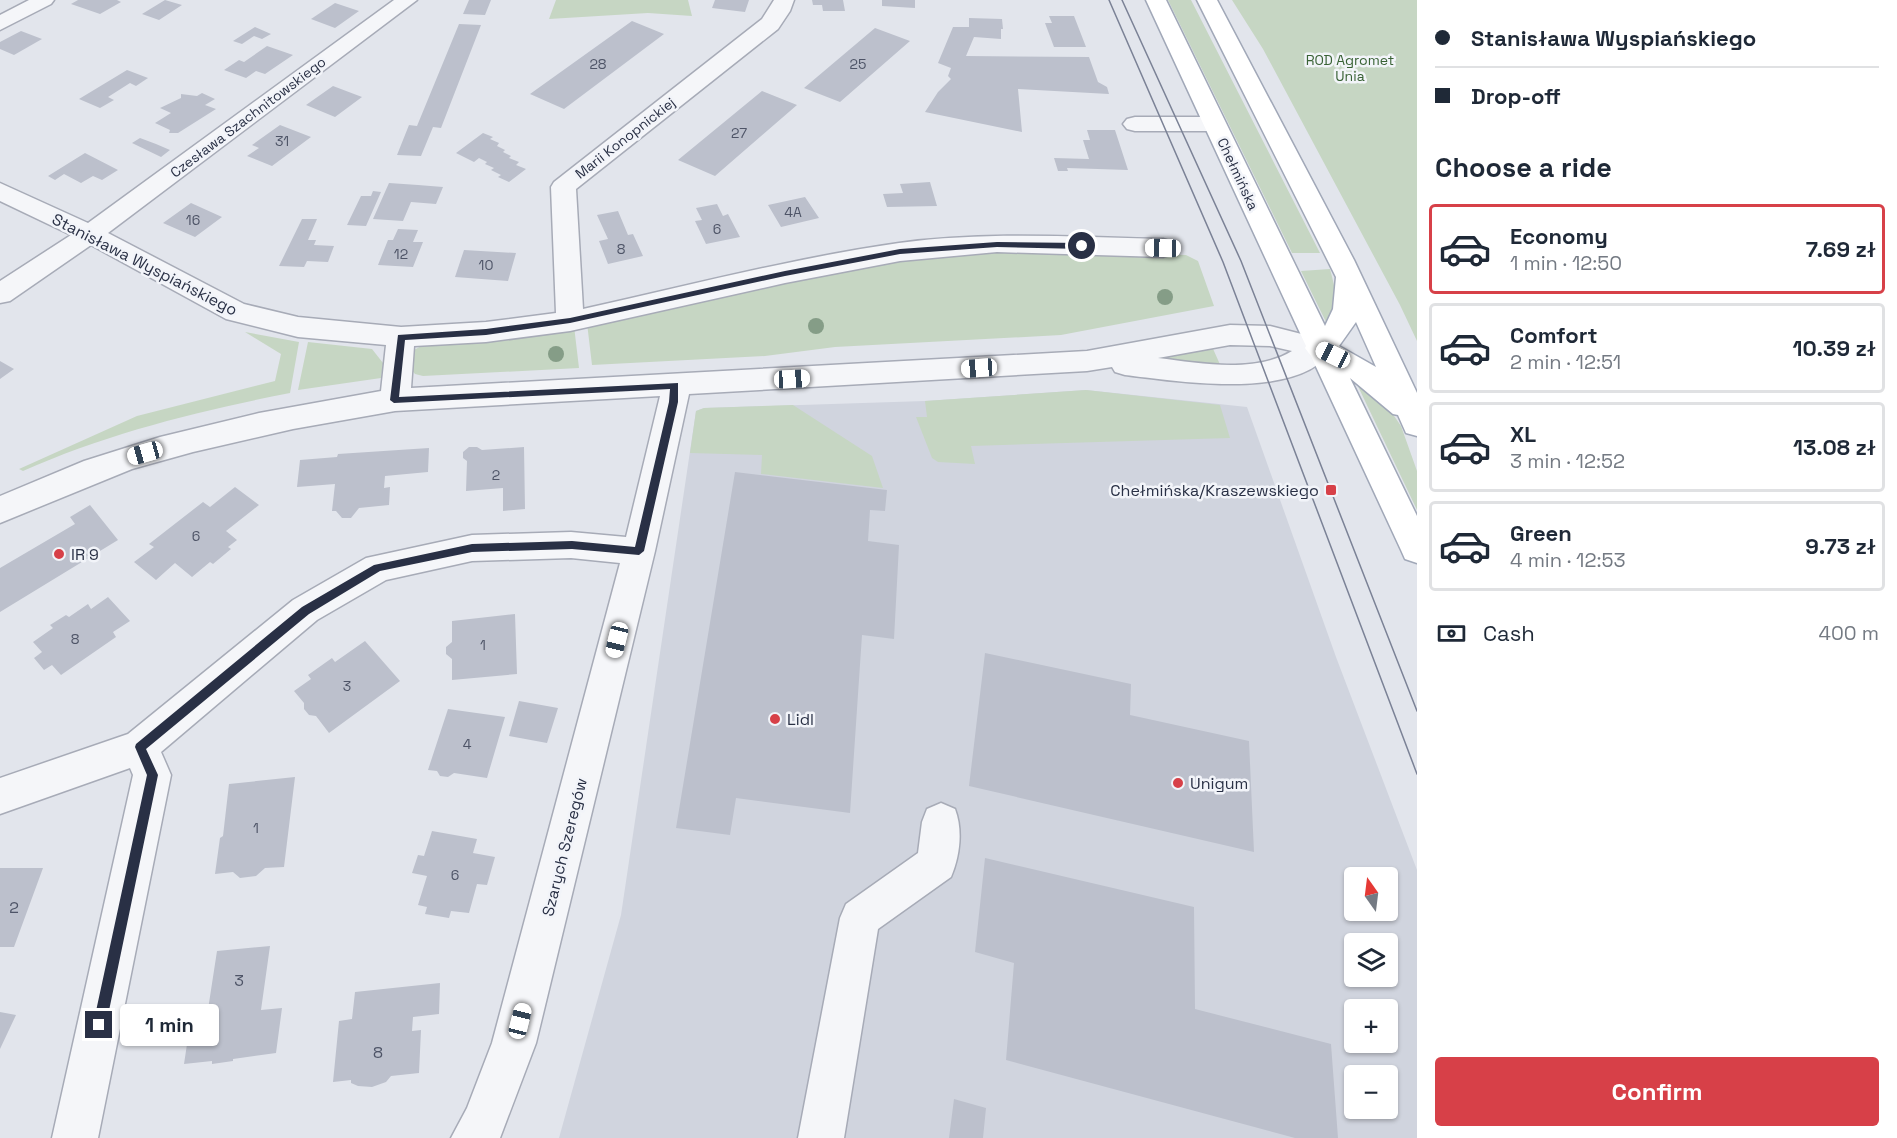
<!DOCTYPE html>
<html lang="en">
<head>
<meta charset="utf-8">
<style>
	:root { --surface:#fff; --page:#f2f2f3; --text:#1f2937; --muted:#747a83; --line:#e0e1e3; --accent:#d74048 }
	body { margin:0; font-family:"Space Grotesk",sans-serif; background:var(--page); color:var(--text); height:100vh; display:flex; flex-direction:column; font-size:22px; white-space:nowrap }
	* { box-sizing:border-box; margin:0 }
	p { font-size:20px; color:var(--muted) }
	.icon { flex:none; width:33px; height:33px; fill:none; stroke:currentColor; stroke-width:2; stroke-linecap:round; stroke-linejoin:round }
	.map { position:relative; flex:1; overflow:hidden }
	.panel { display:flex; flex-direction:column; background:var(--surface); width:480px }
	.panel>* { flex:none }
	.banner { display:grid; align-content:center; height:132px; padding:0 18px; background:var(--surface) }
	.needle { width:39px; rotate:346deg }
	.tools { position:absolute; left:1344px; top:867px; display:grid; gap:12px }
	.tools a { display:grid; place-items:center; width:54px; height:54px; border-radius:6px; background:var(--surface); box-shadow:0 2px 4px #0004; font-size:30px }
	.end { position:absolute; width:27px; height:27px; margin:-14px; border:8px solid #293045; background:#fff; box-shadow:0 0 0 3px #fff }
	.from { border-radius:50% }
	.bubble { position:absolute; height:42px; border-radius:6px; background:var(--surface); box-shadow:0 2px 4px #0004; font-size:20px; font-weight:600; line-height:42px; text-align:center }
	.car { position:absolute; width:18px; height:36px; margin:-18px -9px; border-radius:8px; box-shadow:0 0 4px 2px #0007; background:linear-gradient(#fff 24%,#345 0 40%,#fff 0 76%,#345 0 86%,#fff 0) }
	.banner b { display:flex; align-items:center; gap:21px; height:57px; font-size:22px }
	.banner b+b { border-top:2px solid var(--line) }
	.banner i { width:15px; height:15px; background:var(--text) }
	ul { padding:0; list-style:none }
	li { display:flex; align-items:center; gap:18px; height:90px; margin:0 12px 9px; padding:0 6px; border:3px solid var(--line); border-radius:6px }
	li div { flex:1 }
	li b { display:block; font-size:22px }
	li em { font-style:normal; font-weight:600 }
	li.on { border-color:var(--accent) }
	li>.icon { width:54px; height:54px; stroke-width:1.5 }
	h2 { padding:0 18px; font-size:27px; line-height:72px }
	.pay { display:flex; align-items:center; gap:15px; height:66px; padding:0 18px; font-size:22px }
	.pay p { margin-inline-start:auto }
	.action { display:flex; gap:12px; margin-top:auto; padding:12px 18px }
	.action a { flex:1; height:69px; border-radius:6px; background:var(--accent); color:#fff; font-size:24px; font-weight:600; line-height:69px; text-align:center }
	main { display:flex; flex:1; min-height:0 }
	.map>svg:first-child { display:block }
	.built { fill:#d0d4de; fill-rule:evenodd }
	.green { fill:#c6d6c3 }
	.building { fill:#bcc0cc }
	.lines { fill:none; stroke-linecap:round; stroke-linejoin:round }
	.minor-casing { stroke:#a7abb7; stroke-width:3 }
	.major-casing { stroke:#a1a8b8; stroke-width:3 }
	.minor { fill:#f5f6f9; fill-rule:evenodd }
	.major { fill:#fff; fill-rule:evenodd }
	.tram { stroke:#7b8296; stroke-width:1.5 }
	.tree { fill:#859d87 }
	.route { fill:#293045 }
	.poi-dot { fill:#d74048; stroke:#f2f4f9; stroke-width:2 }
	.labels { text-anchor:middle; stroke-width:5; stroke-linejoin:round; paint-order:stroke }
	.far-park-label { font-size:14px; fill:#396235; stroke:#f2f4f9 }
	.number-label { font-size:14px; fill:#4e5467 }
	.far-street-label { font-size:14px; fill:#293045; stroke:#f2f4f9 }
	.street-label { font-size:16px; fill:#293045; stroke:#f2f4f9 }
	.poi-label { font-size:16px; fill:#293045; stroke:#f2f4f9; text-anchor:start }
	.near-number-label { font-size:16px; fill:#4e5467 }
</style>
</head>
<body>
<main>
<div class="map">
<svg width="1417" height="1138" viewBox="0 0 1417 1138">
	<rect width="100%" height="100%" fill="#e2e5ec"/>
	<!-- built -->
	<path class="built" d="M1086,390L1247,407L1336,657L1417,870V1138H559L621,915L696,411L704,408L925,401ZM1354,878H1388V910H1354ZM1354,944H1388V976H1354ZM1354,1010H1388V1042H1354ZM1354,1076H1388V1108H1354Z"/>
	<!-- green -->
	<path class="green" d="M556,0H688L692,16L648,13L549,19Z
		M1168,0H1191L1320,253H1292Z
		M1232,0H1417V341L1400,305L1263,49Z
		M990,250L1186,255L1198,261L1214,306L1061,335L835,347L765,356L592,365L587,323L847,268Z
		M1330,269C1335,288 1341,306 1326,322L1301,271Z
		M574,326L579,368L423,376L415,374L410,368L412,351L427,343Z
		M245,332L299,342L290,393C199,411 108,433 23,471L19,469L137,416L275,381L281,354Z
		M308,342L372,349L383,363L381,378L298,390Z
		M1210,342L1222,369L1138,362Z
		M1355,380L1390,410L1401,426L1417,471V510Z
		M1086,390L1220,405L1230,438L971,446L975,464L938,462L932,458L916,417H927L925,401Z
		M793,405L872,456L883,488L761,474L762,455L690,453L696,411L704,408Z"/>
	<!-- building -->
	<path class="building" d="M78,0H117L121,2L100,14L71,4Z
		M165,0L182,5L159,20L142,14Z
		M469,0H491L485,15L463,14Z
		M715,0H749L745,12L712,8Z
		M812,0H843L845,11H823L822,5H813Z
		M882,0H915V8L882,6Z
		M335,3L359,11L335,28L311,19Z
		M1049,16H1074L1086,47H1054L1045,23H1052Z
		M969,18L1002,19L1003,29H1001V39L974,37L966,56L1089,57L1098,82L1107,87L1109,94L1018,89L1022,132L925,112L938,92L951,79L948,76L951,68L938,63L953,27H969Z
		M632,21L664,34L564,109L530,94Z
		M459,24L481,25L441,128L433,127L421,156L397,155L409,125L417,126Z
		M255,27L271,34L262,39L254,36L242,44L233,41Z
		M875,28L910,41L840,102L804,88Z
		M21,31L42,39L14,55L0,49V42Z
		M267,46L293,55L265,74L256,71L246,78L224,70L239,60L244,62Z
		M127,70L148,78L136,86L130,83L108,97L114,100L100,108L79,99Z
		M333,86L362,97L335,117L306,105Z
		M762,91L797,105L715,176L678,160Z
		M202,93L215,99L205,105L216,109L178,133H169L170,130L155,123L171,113L160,108L181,98V94L197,96Z
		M280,125L311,137L272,166L247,156L259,148L252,145Z
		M1087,130H1115L1128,170L1067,168L1068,171H1058L1054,158L1089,159L1083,140H1090Z
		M483,133L493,137L490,139L499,143L497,146L505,150L503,152L511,156L509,158L519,162L516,165L526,169L509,182L498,177L501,175L491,170L494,168L485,164L487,162L479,158L474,162L456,153Z
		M140,138L156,144L170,150L161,157L132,143Z
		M85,153L118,170L102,180L93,176L81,183L64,174L55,180L48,176Z
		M930,182L937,206L887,207L883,194L903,193L900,184Z
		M389,183L418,185L443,187L436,204L411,202L403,221L373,219Z
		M373,191L381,192L366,226L347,225L361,196H371Z
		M805,197L819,218L781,227L768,205Z
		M191,203L222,217L195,237L163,223Z
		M717,204L723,216L728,214L740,237L706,244L695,221L702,220L696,208Z
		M618,211L628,235L633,234L643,256L608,264L599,241L608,239L597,215Z
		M302,219H317L308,240H316L314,245L334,246L328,262L307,261L304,267L279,266Z
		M398,229L418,230L413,242H423L413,267L378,265L388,240H393Z
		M464,250L516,253L508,281L455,277Z
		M0,361L14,369L0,379Z
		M469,447H477L482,450L524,447L525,509L503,511V488L466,491L467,461L463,458V452Z
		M429,448L428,472L385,476L384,488L390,487L389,505L359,508L351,518H342L336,511H332L335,484L297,487L300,460L337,457L338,454Z
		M735,472L887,490L885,511L870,510L868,541L899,545L894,639L862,635L850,813L736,798L730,835L676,828Z
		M235,487L259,505L226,531L237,540L228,547L231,549L213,564L210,562L192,577L175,563L156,580L134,562L154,547L149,544L203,502L210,507Z
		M90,505L118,540L0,612V568L75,524L70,517Z
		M108,597L130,621L113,632L116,637L61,675L52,665L44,670L34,658L42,652L33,642L53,628L50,625L66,615L69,617L88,604L91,609Z
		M515,614L517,674L452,680V659L446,654V647L452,642V621Z
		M365,641L400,681L329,733L316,716L309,715L304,709V703L294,691L311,679L308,675L332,658L335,662Z
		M985,653L1131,684L1130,715L1249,741L1254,852L969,786Z
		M519,701L558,708L547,743L509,736Z
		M448,709L505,717L487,778L454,773L448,777L440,776L437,771L428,770Z
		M295,777L284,867L265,868L256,876L240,878L233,872L215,874L220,838L223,836L229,784Z
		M432,831L477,839L473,853L495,857L487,885L477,884L469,913L451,911L449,918L425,914L427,907L418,905L427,876L412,873L418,855L424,856Z
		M985,858L1194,907L1195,1009L1331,1044L1338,1138H1295L1006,1060L1014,963L975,952Z
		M0,868H43L14,947H0Z
		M270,946L261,1010L282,1008L276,1053L233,1059V1061L212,1064V1061L184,1064L189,1031L205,1029L217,951Z
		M440,983L439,1014L413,1017L412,1031L421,1030L419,1073L391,1076L386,1082L372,1087L358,1086L351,1083V1080L333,1082L339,1021L352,1019L355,992Z
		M0,1012L16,1015L0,1049Z
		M954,1099L986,1108L983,1138H949Z"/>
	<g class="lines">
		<!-- minor casing -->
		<g class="minor-casing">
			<path id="minor" d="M29,0H54L51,4L0,30V15Z
				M394,0H417L108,233L244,304L298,317L401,327L486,322L556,313L551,187L554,182L762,19L774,0H794L790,11L778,29L576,189L583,309C688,286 793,258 899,243C987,231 1075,237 1163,239L1172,242L1176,248L1172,254L1163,257L997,252L900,261L785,283L570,331L486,342L414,346L411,388L1087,351L1230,325L1270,326L1329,341L1333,348C1302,402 1176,381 1125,375L1115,372L1112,367L1087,371L689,394L655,551L536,1043L500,1138H451L467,1108L492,1043L620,563L571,558L472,561L386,580L317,620L161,752L171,775L98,1138H52L133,775L130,768L0,814V778L128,734L293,600L366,558L472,535L571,532L626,537L660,396L395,411L293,429L193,452L132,469L0,523V496L84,461L160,437L259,413L381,391L386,345L298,337L226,319L91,245L10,301L0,303V281L71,235L0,201V183L88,223ZM1230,345L1270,346L1292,351C1254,374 1200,363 1158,358Z
				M1135,117H1214L1222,119L1226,124L1222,129L1214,131H1135L1127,129L1123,124L1127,119Z
				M941,803L955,809C963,830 960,856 951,877L878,929L844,1138H798L840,918L846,904L918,853L922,822L927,809Z"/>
		</g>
		<!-- major casing -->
		<g class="major-casing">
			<path id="major" d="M1146,0H1166L1325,326L1333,309L1336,277L1197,0H1217L1354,260L1417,393V436L1406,433L1398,415L1393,414L1350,378L1417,516V563L1405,559L1401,550L1311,356L1305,348L1306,346ZM1356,322L1376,367L1339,346Z"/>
		</g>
		<!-- minor -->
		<use href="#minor" class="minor"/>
		<!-- major -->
		<use href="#major" class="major"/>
		<!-- tram -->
		<path class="tram" d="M1109,0L1223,262L1417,774
			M1122,0L1241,261L1417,711"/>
	</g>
	<!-- trees -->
	<g class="tree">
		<circle cx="1165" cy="297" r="8"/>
		<circle cx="816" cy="326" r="8"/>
		<circle cx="556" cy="354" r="8"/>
	</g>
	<!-- route -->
	<path class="route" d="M997,242L1082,243L1086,246L1082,249L997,247L900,254L785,276L570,323L486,335L405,340L399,397L678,383V402L644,551L639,555L572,549L472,552L380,571L309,614L146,749L158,775L106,1025L104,1029L99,1031L95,1029L93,1025L147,775L135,747L136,744L302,607L374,565L472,544L572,541L635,547L669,402L670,389L394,403L390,400L398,335L486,329L570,318L785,271L900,249Z"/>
	<!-- markers -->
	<g class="poi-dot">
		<rect x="1325" y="484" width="12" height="12" rx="3"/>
		<circle cx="59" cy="554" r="6"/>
		<circle cx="775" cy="719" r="6"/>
		<circle cx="1178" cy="783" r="6"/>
	</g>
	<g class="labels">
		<!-- far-park labels -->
		<g class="far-park-label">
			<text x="1350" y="65">ROD Agromet<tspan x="1350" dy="16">Unia</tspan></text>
		</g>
		<!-- number labels -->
		<g class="number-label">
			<text x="598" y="69">28</text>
			<text x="858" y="69">25</text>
			<text x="739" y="138">27</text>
			<text x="282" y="146">31</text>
			<text x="793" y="217">4A</text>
			<text x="193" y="225">16</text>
			<text x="717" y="234">6</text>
			<text x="621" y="254">8</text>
			<text x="401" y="259">12</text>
			<text x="486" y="270">10</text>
			<text x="496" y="480">2</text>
			<text x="196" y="541">6</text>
			<text x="75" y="644">8</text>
			<text x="483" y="650">1</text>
			<text x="347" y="691">3</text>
			<text x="467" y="749">4</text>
			<text x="256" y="833">1</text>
			<text x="455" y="880">6</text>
		</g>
		<!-- far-street labels -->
		<g class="far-street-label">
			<text transform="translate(248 117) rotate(-37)" y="5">Czesława Szachnitowskiego</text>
			<text transform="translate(625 138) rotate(-38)" y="5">Marii Konopnickiej</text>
			<text transform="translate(1238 174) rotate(65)" y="5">Chełmińska</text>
		</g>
		<!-- street labels -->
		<g class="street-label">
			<text transform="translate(145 264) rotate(27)" y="6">Stanisława Wyspiańskiego</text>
			<text transform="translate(564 847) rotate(-76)" y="6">Szarych Szeregów</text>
		</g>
		<!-- poi labels -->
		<g class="poi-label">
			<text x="1319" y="496" text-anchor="end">Chełmińska/Kraszewskiego</text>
			<text x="71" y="560">IR 9</text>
			<text x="787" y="725">Lidl</text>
			<text x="1190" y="789">Unigum</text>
		</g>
		<!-- near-number labels -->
		<g class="near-number-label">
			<text x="14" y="913">2</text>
			<text x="239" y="986">3</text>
			<text x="378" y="1058">8</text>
		</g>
	</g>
</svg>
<div class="tools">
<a><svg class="needle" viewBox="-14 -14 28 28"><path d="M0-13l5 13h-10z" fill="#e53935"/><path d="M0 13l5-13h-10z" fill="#747a83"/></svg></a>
<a><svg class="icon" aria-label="layers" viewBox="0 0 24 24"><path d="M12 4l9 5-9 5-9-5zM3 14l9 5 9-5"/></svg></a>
<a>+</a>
<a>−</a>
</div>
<i class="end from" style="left:1082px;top:246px"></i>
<i class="end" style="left:99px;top:1025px"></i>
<div class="bubble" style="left:120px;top:1004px;width:99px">1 min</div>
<i class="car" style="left:1163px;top:248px;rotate:271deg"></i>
<i class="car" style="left:1333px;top:355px;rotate:296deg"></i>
<i class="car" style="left:979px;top:368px;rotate:266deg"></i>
<i class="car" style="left:792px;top:379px;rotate:87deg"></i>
<i class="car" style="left:145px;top:453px;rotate:254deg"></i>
<i class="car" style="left:617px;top:640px;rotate:194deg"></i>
<i class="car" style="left:520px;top:1021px;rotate:14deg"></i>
</div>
<section class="panel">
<div class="banner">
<b><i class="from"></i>Stanisława Wyspiańskiego</b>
<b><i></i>Drop-off</b>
</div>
<h2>Choose a ride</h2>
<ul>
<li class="on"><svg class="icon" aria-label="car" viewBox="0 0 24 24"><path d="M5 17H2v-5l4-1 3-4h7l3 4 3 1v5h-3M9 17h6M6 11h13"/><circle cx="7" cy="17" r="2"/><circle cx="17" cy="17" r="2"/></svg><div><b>Economy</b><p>1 min · 12:50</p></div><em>7.69 zł</em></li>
<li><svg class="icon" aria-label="car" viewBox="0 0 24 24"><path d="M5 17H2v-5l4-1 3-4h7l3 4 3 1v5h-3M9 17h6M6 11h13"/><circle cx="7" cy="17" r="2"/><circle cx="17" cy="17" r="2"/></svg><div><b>Comfort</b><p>2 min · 12:51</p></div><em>10.39 zł</em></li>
<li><svg class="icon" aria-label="car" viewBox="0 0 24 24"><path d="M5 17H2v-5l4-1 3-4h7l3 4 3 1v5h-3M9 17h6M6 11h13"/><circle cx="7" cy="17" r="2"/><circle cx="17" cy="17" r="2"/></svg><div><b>XL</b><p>3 min · 12:52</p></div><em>13.08 zł</em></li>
<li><svg class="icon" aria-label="car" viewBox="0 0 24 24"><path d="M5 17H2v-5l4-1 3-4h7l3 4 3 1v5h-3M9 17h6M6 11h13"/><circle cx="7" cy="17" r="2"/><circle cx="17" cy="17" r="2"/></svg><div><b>Green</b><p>4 min · 12:53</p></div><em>9.73 zł</em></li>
</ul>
<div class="pay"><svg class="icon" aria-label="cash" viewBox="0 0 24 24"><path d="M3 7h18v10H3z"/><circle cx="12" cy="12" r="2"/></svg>Cash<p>400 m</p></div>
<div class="action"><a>Confirm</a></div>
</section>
</main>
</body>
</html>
